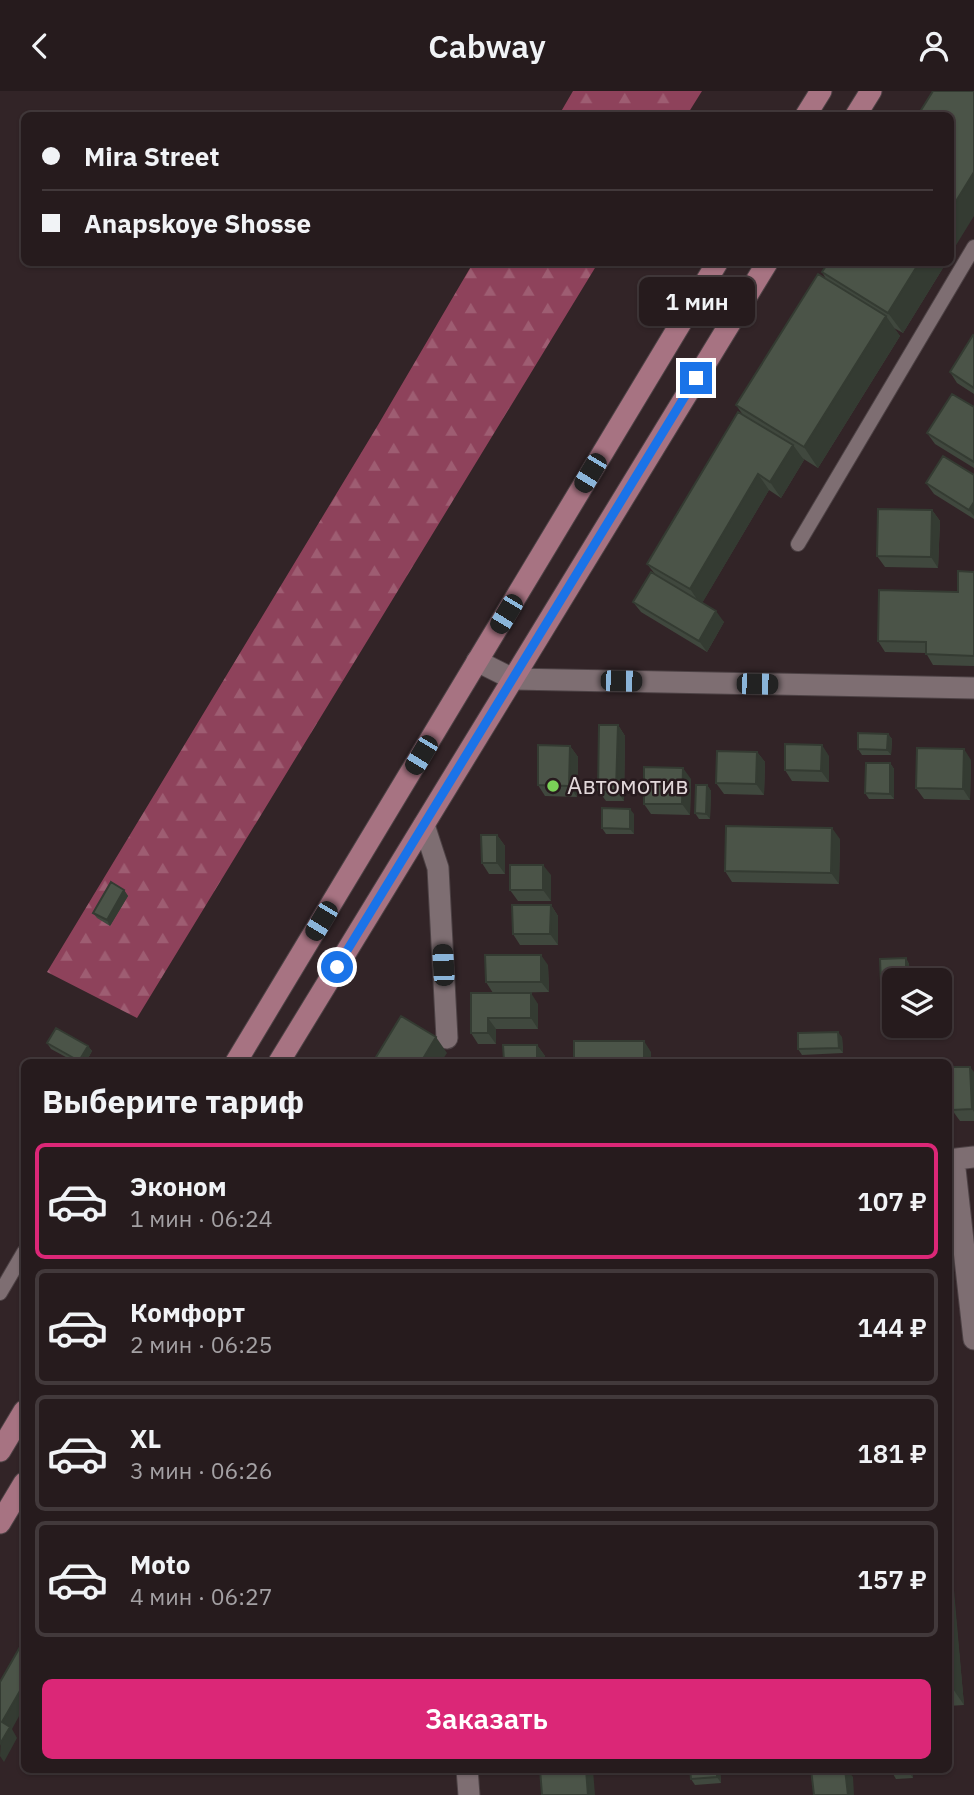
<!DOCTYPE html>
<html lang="ru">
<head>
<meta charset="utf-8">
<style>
	:root { --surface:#261b1d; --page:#2e2426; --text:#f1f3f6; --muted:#a4a1a4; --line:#42393b; --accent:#db2777 }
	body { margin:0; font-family:"IBM Plex Sans",sans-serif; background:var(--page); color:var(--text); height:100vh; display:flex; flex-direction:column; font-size:26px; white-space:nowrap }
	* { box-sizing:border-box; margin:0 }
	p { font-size:23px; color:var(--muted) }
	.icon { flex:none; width:38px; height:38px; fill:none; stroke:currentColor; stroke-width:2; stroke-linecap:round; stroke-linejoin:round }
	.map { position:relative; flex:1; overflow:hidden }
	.side { position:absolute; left:21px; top:968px; width:931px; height:714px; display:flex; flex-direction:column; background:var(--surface); border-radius:10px; box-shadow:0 2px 5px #0004,0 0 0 2px var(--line) }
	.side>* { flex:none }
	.top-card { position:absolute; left:21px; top:21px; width:933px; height:154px; border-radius:10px; box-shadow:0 2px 5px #0004,0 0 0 2px var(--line); display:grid; align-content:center; height:154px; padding:0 21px; background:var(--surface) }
	.buttons { position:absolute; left:882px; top:877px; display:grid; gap:14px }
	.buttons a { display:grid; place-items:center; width:70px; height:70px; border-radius:10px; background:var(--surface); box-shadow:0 2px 5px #0004,0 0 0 2px var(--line); font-size:35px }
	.end { position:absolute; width:32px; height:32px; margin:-16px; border:9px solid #1a73e8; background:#fff; box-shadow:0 0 0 4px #fff }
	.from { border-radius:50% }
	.bubble { position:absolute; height:49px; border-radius:10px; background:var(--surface); box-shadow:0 2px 5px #0004,0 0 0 2px var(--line); font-size:23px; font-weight:600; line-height:49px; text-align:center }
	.car { position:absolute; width:21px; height:42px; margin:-21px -10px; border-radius:9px; box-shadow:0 0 5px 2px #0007; background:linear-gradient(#222 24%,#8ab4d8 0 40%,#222 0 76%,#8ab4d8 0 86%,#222 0) }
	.top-card b { display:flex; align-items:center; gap:24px; height:66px; font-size:26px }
	.top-card b+b { border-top:2px solid var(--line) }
	.top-card i { width:18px; height:18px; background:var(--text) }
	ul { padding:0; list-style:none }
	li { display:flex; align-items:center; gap:21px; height:116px; margin:0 14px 10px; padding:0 7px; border:4px solid var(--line); border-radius:10px }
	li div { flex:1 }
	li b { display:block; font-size:26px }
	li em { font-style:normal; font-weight:600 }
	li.selected { border-color:var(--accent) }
	li>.icon { width:63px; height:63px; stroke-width:1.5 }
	h2 { padding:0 21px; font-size:32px; line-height:84px }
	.cta { display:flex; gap:14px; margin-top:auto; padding:14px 21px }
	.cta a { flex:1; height:80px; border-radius:10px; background:var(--accent); color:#fff; font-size:28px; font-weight:600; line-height:80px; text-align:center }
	header { display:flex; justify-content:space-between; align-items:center; height:91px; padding:0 21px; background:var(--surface); font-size:32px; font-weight:600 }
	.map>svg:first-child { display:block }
	.forest { fill:url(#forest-firs) }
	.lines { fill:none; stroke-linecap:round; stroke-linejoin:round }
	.lane-casing { stroke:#4d4245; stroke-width:16 }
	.street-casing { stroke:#4d4245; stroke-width:23 }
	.primary-casing { stroke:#4d4245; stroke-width:23 }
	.lane { stroke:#7e6e72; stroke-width:14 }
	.street { stroke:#7e6e72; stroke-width:21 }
	.primary { stroke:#a77382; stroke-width:21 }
	.wall { fill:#40483e }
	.shaded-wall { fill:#343b32 }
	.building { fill:#4b5448; stroke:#343b32; stroke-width:2 }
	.route { stroke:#1a73e8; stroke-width:9 }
	.poi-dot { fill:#7ad157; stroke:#271a1e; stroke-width:2.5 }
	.labels { text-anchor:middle; stroke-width:5; stroke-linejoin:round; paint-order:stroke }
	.poi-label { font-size:24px; fill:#e2d8da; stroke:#271a1e; text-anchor:start }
</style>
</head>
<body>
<header><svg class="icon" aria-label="back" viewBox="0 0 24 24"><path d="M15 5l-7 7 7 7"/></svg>Cabway<svg class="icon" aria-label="person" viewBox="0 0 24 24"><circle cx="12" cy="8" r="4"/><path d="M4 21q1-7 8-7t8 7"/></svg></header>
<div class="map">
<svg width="974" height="1704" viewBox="0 0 974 1704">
	<defs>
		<pattern id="forest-firs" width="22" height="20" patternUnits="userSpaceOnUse" patternTransform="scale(1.75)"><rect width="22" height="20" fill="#8e425b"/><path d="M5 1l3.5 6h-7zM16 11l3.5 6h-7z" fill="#9e5d72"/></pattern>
	</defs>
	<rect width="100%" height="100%" fill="#322427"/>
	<!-- forest -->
	<path class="forest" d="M573,0H702L687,24H559Z
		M473,172H598L137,927L47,881L378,334Z"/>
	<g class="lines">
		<!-- lane casing -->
		<g class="lane-casing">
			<path id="lane" d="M798,453L974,156
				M0,1202L24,1161"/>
		</g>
		<!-- street casing -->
		<g class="street-casing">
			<path id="street" d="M477,570L513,588L974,597
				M424,734L438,777L447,947
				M948,1069L974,1066
				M954,1069L974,1248
				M467,1678L469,1704"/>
		</g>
		<!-- primary casing -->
		<g class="primary-casing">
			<path id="primary" d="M806,24L821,0
				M856,24L871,0
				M236,971L717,172
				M279,971L767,172
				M0,1360L24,1320
				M0,1432L24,1392"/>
		</g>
		<!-- lane -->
		<use href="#lane" class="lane"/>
		<!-- street -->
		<use href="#street" class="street"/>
		<!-- primary -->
		<use href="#primary" class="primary"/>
	</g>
	<!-- wall -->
	<path class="wall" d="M946,172L903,242L894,237L900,245L818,377L802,367L804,369L781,407L769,399L702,512L724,531L707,561L641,521L633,511L655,483L647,473L743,324L736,314L826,188L822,181Z
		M974,245V303L957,292L950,281Z
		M974,316V377L935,353L927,342Z
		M974,384V428L934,403L926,392Z
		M932,419L940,430L938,477L885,476L877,465Z
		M974,481V575L933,574L926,562L885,561L878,550L958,501Z
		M618,634L625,645L624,710H606L598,699Z
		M888,643L892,648L891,664H862L858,658Z
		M570,655L578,666L577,706L545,705L538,694Z
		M757,661L765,671L764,704L724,703L716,692Z
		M829,665V691L792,690L785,679Z
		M971,669L970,709L924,708L916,697Z
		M890,672L894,678V708H869L865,702Z
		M691,688L690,724L651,723L644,713Z
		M707,694L711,700L710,728H699L695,722Z
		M634,723V743H606L602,737Z
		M497,744L505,755V783H489L482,772Z
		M840,748L839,793L732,791L725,780Z
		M551,784V810H518L510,799Z
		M124,799L128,805L110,835L97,827L93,822Z
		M551,814L558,825V854H520L513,843Z
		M906,867L909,873L910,889H894V897H884L881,892Z
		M548,874L549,901L493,902L486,891Z
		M471,902L538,913V938H496V953H478L471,942Z
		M842,946L843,962L802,964L798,958Z
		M47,952L88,955L92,960L86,971H75L51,958Z
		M537,954L545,965V971H504V970Z
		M974,981V1030H960L952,1019Z
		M948,1441L964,1614L948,1615Z
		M690,1678H720L721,1692L695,1694L691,1688Z
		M892,1678H912L913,1687L896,1688L893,1683Z"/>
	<!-- shaded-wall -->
	<path class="shaded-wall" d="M974,81V125L950,164V120Z
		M919,172H946L903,242L888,222Z
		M886,225L900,245L818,377L804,356Z
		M793,354L804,369L781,407L770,391Z
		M758,383L769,399L701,514L690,498Z
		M974,411V425L969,419Z
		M932,419L940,430L938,477L931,466Z
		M716,520L724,531L707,561L699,550Z
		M618,634L625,645L624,710L616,699Z
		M888,643L892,648L891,664L887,659Z
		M822,654L829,665V691L821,680Z
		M570,655L578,666L577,706L569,695Z
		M964,658L971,669L970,709L963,698Z
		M757,661L765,671L764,704L756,693Z
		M890,672L894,678V708L890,703Z
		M683,677L691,688L690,724L682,713Z
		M707,694L711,700L710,728L706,723Z
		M630,718L634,723V743L630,738Z
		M832,737L840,748L839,793L831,782Z
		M497,744L505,755V783L497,772Z
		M543,774L551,784V810L543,799Z
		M124,799L128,805L110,835L107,829Z
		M551,814L558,825V854L550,843Z
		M541,864L548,874L549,901L541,891Z
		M906,867L909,873L910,889H906Z
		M531,902L538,913V938L531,927Z
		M488,927L496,938V953L488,942Z
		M838,941L842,946L843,962L839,957Z
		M436,946L447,962L441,971H421Z
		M644,950L651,961V971H644Z
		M537,954L545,965V971H538L537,970Z
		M88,955L92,960L86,971H80Z
		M970,976L974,981V1021L972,1018Z
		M948,1441L949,1442L964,1614L953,1598L948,1550Z
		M24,1593V1616L12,1638L17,1647L4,1671L0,1665L2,1631Z
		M586,1678L593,1679L595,1704H588Z
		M717,1678H720L721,1692L717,1686Z
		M845,1678H847L853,1686L854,1704H848Z
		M909,1678H912L913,1687L909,1681Z"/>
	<!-- building -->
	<path class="building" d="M933,0H974V81L950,120V24H918Z
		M828,172H919L888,222L822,181Z
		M818,183L886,225L804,356L736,314Z
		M973,244L974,245V297L950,281Z
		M952,303L974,316V371L927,342Z
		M738,321L793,354L770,391L758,383L690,498L647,473Z
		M943,365L974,384V411L969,419L926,392Z
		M878,418L932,419L931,466L877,465Z
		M958,480L974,481V565L926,563V551L878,550L879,499L958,501Z
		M651,481L716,520L699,550L633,511Z
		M599,634H618L616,699H598Z
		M858,642L888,643L887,659L858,658Z
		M785,653L822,654L821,680L785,679Z
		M538,654L570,655L569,695L538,694Z
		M917,657L964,658L963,698L916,697Z
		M717,660L757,661L756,693L716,692Z
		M866,672H890V703L865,702Z
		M644,676L683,677L682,713H644Z
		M696,694H707L706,723L695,722Z
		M602,717L630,718V738L602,737Z
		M726,735L832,737L831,782L725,780Z
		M481,744H497V772H482Z
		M510,774H543V799H510Z
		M111,791L124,799L107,829L93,822Z
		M512,814H551L550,843H513Z
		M485,864H541V891H486Z
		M906,867V889H894V891L881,892L880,868Z
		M471,902H531V927H488V942H471Z
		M401,925L436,946L421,971H373Z
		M56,937L88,955L79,970L47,952Z
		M838,941L839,957L798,958V942Z
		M574,950H644V971H574Z
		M503,954H537V970H504Z
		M936,967V971H906V968Z
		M951,976H970L972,1018L952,1019Z
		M24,1549V1593L2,1631L10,1636L0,1653V1591Z
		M948,1550L953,1598H948Z
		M540,1678H586L588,1704H542Z
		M690,1678H717V1686L691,1688Z
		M811,1678H845L848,1704H814Z
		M892,1678H909V1681L893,1683Z"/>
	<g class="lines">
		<!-- route -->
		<path class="route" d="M337,876L696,287"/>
	</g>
	<!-- markers -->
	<circle class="poi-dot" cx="553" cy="695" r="7"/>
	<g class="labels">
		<!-- poi labels -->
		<g class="poi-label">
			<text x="567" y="703">Автомотив</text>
		</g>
	</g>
</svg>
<div class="buttons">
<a><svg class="icon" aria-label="layers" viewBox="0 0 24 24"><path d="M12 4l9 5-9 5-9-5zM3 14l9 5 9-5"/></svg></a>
</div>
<i class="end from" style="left:337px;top:876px"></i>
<i class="end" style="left:696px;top:287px"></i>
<div class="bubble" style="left:639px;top:186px;width:116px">1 мин</div>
<i class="car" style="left:590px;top:382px;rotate:211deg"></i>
<i class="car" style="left:506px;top:523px;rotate:211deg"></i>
<i class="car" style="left:621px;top:590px;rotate:91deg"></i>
<i class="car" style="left:757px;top:593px;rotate:91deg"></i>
<i class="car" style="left:421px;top:664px;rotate:211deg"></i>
<i class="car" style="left:321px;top:830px;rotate:211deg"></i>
<i class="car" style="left:443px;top:874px;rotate:357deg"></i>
<div class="top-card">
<b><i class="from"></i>Mira Street</b>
<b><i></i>Anapskoye Shosse</b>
</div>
<section class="side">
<h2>Выберите тариф</h2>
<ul>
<li class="selected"><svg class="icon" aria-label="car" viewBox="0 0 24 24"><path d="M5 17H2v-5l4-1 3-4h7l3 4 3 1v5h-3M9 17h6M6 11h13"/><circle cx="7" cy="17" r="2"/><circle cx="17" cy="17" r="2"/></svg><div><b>Эконом</b><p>1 мин · 06:24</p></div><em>107 ₽</em></li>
<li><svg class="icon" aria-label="car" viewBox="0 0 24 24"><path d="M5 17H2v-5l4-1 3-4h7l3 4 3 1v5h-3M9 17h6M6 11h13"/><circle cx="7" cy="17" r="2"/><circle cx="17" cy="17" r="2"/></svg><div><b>Комфорт</b><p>2 мин · 06:25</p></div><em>144 ₽</em></li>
<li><svg class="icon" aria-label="car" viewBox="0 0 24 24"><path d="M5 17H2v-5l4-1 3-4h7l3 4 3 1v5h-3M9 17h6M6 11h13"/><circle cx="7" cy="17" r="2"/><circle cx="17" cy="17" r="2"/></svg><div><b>XL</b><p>3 мин · 06:26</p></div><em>181 ₽</em></li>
<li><svg class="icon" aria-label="car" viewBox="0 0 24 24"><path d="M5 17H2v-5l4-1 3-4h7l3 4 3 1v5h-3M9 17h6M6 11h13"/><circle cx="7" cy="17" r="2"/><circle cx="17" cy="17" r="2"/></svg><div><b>Moto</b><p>4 мин · 06:27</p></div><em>157 ₽</em></li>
</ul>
<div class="cta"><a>Заказать</a></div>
</section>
</div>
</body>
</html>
